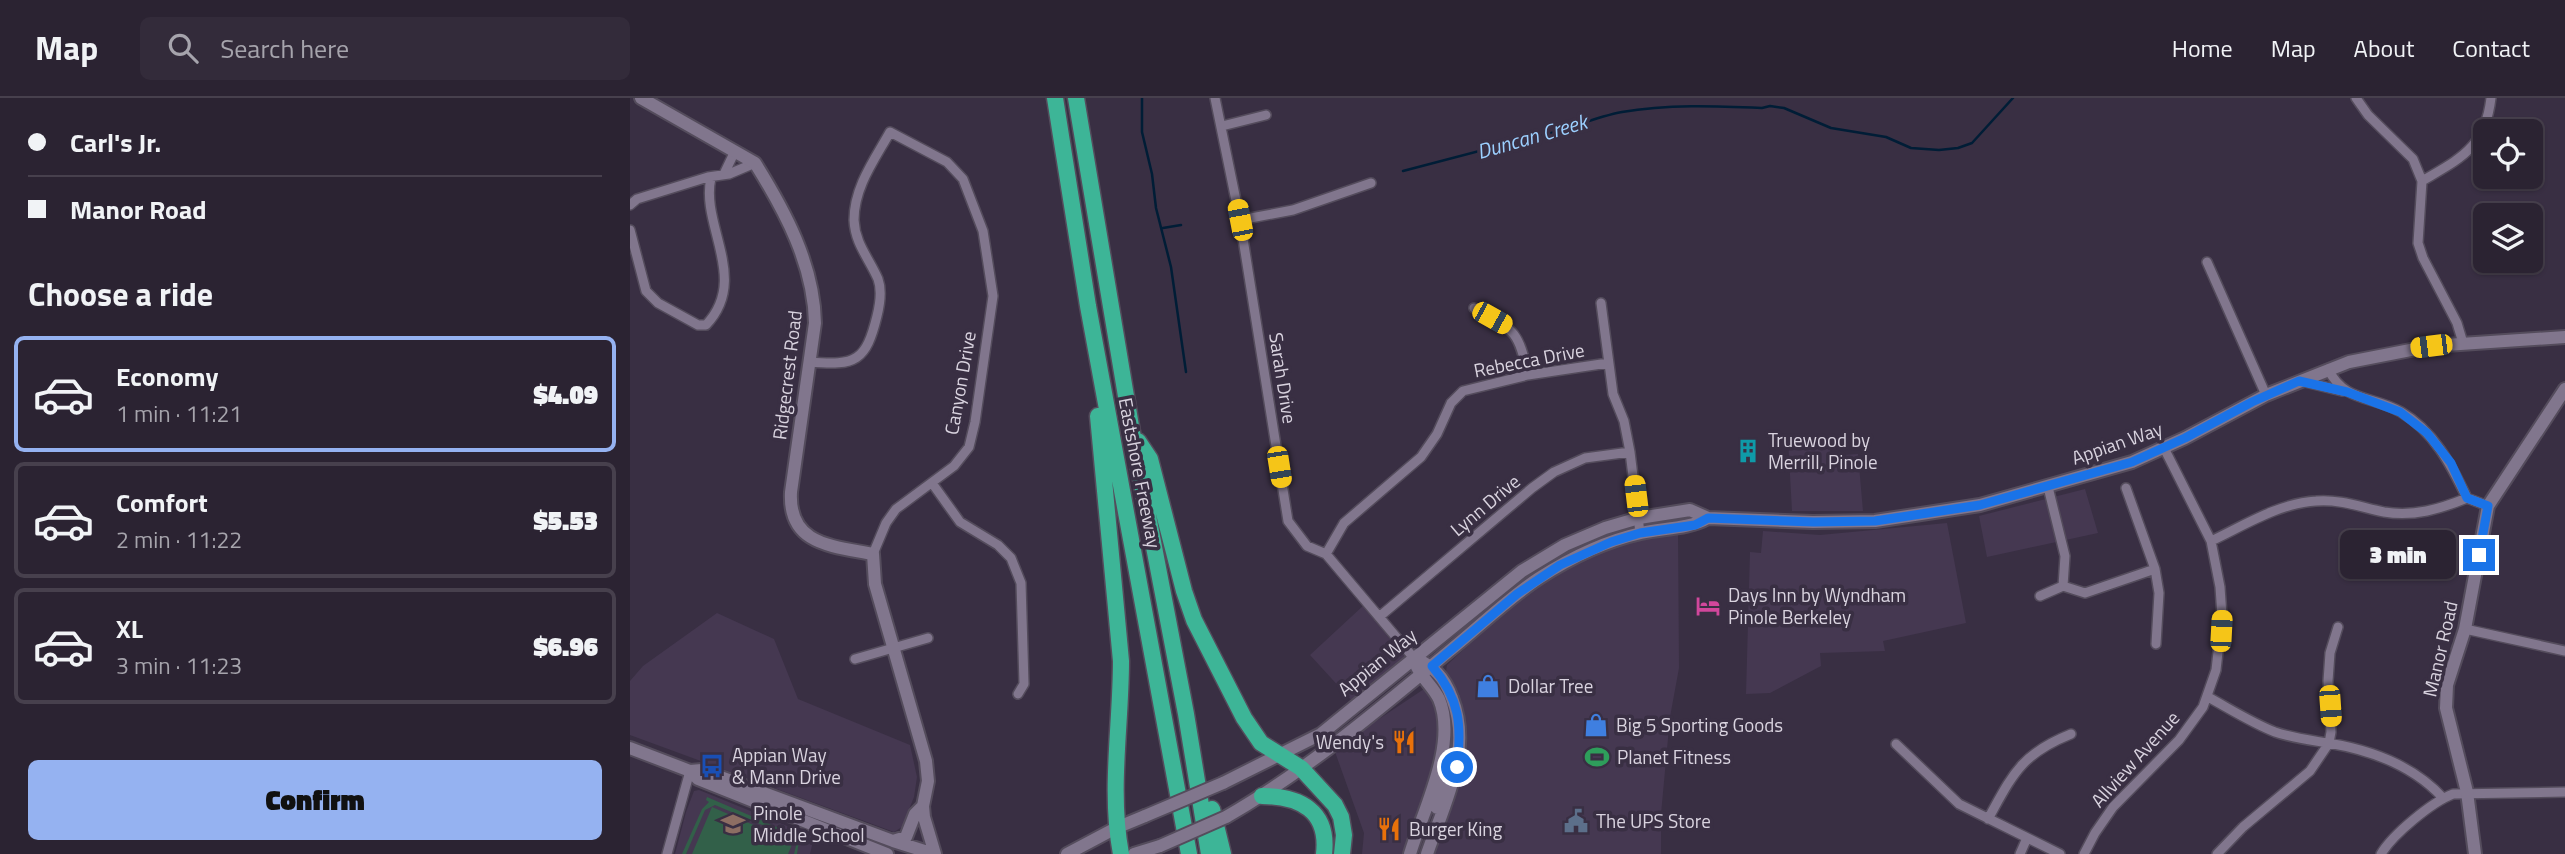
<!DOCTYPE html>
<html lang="en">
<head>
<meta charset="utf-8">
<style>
	:root { --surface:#2b2332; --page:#332b3a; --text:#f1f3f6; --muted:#a6a4ac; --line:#47404d; --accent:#95b2f1 }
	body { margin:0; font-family:"Titillium Web",sans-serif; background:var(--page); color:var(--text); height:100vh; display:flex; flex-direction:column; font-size:26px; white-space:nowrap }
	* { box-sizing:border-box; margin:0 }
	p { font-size:23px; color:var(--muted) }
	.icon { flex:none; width:38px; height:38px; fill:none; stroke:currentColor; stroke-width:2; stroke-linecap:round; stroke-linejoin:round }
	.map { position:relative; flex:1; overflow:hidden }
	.panel { display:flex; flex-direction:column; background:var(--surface); width:630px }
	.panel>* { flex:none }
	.top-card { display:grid; align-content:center; height:154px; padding:0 28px; background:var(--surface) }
	.controls { position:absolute; left:1843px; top:21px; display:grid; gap:14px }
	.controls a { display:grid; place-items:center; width:70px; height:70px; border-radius:10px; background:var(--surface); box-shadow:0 2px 5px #0004,0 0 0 2px var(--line); font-size:35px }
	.end { position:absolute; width:32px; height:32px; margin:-16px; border:9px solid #1a73e8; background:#fff; box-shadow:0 0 0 4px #fff }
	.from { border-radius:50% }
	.bubble { position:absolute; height:49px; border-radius:10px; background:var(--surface); box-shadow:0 2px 5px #0004,0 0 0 2px var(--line); font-size:23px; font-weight:800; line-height:49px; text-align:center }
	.car { position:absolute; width:21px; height:42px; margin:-21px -10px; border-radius:9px; box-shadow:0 0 5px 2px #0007; background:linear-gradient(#f5c518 24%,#345 0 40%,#f5c518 0 76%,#345 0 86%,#f5c518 0) }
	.top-card b { display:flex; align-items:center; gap:24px; height:66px; font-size:26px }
	.top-card b+b { border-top:2px solid var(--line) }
	.top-card i { width:18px; height:18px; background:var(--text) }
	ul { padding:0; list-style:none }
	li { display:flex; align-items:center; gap:21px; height:116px; margin:0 14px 10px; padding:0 14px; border:4px solid var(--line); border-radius:10px }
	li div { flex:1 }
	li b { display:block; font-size:26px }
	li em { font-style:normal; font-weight:800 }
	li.active { border-color:var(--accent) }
	li>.icon { width:63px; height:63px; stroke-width:1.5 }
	h2 { padding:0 28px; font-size:32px; line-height:84px }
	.action { display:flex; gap:14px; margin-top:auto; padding:14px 28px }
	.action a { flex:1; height:80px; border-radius:10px; background:var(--accent); color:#111; font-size:28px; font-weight:800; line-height:80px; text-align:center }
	header { display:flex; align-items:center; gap:42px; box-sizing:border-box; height:98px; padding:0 35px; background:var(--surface); border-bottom:2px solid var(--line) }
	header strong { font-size:33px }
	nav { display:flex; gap:38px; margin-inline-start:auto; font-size:24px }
	.search { width:490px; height:63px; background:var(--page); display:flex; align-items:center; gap:18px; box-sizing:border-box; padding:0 24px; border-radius:10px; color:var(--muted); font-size:26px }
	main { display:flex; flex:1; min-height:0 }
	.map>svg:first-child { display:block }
	.built { fill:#453851 }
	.green { fill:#326049 }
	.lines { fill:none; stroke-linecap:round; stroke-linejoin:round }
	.stream { stroke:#001d36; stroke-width:2.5 }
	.street-casing { stroke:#544c5c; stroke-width:12 }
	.secondary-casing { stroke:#544c5c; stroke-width:16 }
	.highway-casing { stroke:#544c5c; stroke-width:19 }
	.street { stroke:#81768d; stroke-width:9 }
	.secondary { stroke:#81768d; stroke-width:12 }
	.highway { stroke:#3db597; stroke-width:16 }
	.secondary-bridge-casing { stroke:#544c5c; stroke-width:16; stroke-linecap:butt }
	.secondary-bridge { stroke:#81768d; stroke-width:12 }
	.route { stroke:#1a73e8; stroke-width:9 }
	.labels { text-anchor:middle; stroke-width:7; stroke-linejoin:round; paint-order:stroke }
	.street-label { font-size:19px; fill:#d9d3df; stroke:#392f43 }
	.poi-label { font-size:19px; fill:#d9d3df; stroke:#392f43; text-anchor:start }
	.water-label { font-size:21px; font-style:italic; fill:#9cd0ff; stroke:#392f43 }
</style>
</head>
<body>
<header>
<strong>Map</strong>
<div class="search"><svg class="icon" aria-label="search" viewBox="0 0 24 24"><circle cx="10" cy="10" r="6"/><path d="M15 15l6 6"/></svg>Search here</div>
<nav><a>Home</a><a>Map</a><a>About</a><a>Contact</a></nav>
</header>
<main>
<section class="panel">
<div class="top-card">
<b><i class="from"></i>Carl's Jr.</b>
<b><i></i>Manor Road</b>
</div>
<h2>Choose a ride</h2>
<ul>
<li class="active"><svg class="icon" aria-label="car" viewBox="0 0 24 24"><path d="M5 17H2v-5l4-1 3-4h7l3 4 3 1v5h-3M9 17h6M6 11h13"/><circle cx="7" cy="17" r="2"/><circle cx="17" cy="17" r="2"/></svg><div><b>Economy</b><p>1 min · 11:21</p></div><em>$4.09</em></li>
<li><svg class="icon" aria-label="car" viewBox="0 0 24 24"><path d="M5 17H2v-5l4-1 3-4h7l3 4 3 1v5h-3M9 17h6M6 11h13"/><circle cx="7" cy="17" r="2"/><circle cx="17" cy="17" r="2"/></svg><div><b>Comfort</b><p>2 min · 11:22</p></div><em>$5.53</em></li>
<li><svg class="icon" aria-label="car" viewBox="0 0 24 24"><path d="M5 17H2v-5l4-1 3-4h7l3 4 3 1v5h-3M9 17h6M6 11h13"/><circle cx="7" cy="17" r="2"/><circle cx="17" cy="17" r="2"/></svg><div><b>XL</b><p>3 min · 11:23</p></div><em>$6.96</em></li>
</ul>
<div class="action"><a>Confirm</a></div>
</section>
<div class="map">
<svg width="1935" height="756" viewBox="0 0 1935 756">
	<rect width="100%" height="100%" fill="#392f43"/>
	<!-- built -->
	<path class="built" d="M1198,338L1201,358L1228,356L1233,413H1162L1158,341Z
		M1455,391L1468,435L1357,459L1349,418Z
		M1317,425L1336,525L1253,543L1255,553L1190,555L1191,568L1140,595L1116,596L1120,454L1131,455L1133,433L1190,437Z
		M1048,434L1049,570L1040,619L1031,716V756H802L835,657L836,630L815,580L817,567L863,524L909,487L951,463L991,446Z
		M734,507L779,560L723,604L680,557Z
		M87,515L144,541L168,601L280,647L287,679L284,699L272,729L264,734L0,637V583L13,568Z
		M794,591L808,607L812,640L779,756H732L734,735L704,651Z
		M69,692L184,739L180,756H45L56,714L64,693Z"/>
	<!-- green -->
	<path class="green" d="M77,699L172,740L171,743H169L167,756H164L166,748L161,739L85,707L75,712L56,756H52L72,711L79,704L76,702Z
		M82,709L163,744L158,756H62Z"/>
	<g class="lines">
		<!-- stream -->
		<path class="stream" d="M512,0V34L522,76L526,110L541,169L556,274
			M773,73L899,40C931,35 960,20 992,14C1037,6 1086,8 1132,10L1140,8L1154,10L1201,30L1256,39L1281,50L1309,52L1328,50L1342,45L1383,0
			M533,130L551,127"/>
		<!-- street casing -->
		<g class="street-casing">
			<path id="street" d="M585,0L610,122L658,423L677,448L696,456L783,559
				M1726,0L1738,17L1783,61L1792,83L1788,145L1793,160L1827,225L1833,245
				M592,28L636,17
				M94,76L105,53
				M1792,83C1831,60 1855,50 1861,0
				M0,107L7,101L78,79L99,76L125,65
				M610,122L663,112L741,85
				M0,132L16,193L28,205L68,227H76C120,181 70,127 81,80
				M1577,164L1636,297
				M971,205L983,296L994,323L1000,354L1010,435
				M844,210C884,232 888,231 898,277
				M180,264C226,268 236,263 247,218C250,206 252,192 248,181C239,160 225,146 224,122C224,89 245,61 260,34L317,64L333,81L353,133L363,198L345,324L339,349L324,368L266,411L256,425L243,456
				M1698,271C1715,305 1742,297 1771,314C1804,333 1821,367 1837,400L1858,408
				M1671,283L1712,293
				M302,385L330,424L368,447L381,460L391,485L394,586L388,596
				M1418,389L1435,458L1433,488L1455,495L1525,471L1496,390
				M1581,443C1613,428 1649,405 1686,403C1710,401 1730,409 1754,414C1784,419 1810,411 1837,400
				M696,456L714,425L791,359L807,336L821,305L833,293L898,277L978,265
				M1525,471L1529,495L1526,546
				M1410,498L1433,488
				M749,519L902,390L924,374L955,360L1000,354
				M1835,531L1935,553
				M225,561L298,540
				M1578,599C1600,611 1622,625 1645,634C1662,640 1680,642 1698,645C1741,652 1783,667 1813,700
				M1266,646L1329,706L1430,756
				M1358,721C1383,676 1391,656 1441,636
				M37,756L60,673
				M1390,756L1397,740
				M1454,756L1465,735L1483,709L1549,642L1573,609L1586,572L1592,518L1590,489L1581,443L1534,350
				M1587,756L1613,729L1680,673L1699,645L1701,634L1698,583L1700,555L1708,529
				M1751,756C1763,736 1802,704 1823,696L1935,694"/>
		</g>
		<!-- secondary casing -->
		<g class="secondary-casing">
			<path id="secondary" d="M11,0L125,65C155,113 184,167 185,225L161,394C158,447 202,448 243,456L245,486L296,663L298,683L293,708L294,719L305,756
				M783,559C804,569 814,578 822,600C843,653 814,706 797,756
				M0,650L60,673L68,681L257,756
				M60,673L72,672L263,743L304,756
				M593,685L691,636L892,473L935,447L975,430L1009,420L1060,412L1078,420L1183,424L1245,423L1350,407L1502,364L1555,340L1636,297L1719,264L1801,248L1935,239
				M807,710C806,695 821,678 810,665
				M596,719C676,673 747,613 818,554C848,530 877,501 909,480C940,460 975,443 1011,435C1033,430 1058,431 1078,420
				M263,743L276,739L285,716L293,708
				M437,756L486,730L515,718
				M504,756L530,748
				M780,756C793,712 828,646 809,601C804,590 793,581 787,569
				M1845,756L1837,694L1816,610L1817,587L1835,531L1858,408L1935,291"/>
		</g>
		<!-- highway casing -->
		<g class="highway-casing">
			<path id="highway" d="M425,0L458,208L559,756
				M446,0L502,334L556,616L579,756
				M468,318L491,563C491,627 479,693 491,756
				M508,343L520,361L554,493L564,522L614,620L631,645L671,670L705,707L711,719L714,737L712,756
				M632,698C670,698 699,713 694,756
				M582,711L593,756"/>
		</g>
		<!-- street -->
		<use href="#street" class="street"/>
		<!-- secondary -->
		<use href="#secondary" class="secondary"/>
		<!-- highway -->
		<use href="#highway" class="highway"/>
		<!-- secondary-bridge casing -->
		<g class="secondary-bridge-casing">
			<path id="secondary-bridge" d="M515,718L593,685
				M530,748L596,719"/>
		</g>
		<!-- secondary-bridge -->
		<use href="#secondary-bridge" class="secondary-bridge"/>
	</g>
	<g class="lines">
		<!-- route -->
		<path class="route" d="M827,669C832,627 830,601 802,568L887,496L930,467L981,444L1010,435L1065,427L1078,420L1184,424L1245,423L1350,407L1502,364L1555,340L1622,304L1669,283L1717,294L1770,314L1797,335L1821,365L1837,400L1858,408L1849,457"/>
	</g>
	<!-- icons -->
	<defs>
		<g id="building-bare" transform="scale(1.89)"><path d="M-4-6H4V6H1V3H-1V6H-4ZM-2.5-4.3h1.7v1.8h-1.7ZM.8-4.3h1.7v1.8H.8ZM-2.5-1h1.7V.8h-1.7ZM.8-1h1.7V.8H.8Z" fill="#0f9aa8" stroke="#392f43" stroke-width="2.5" paint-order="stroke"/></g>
		<g id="hotel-bare" transform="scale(1.89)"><path d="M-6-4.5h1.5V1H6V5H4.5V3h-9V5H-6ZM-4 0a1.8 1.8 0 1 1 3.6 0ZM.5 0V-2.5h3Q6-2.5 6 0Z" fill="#d1479c" stroke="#392f43" stroke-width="2.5" paint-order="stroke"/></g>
		<g id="shop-bare" transform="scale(1.89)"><path d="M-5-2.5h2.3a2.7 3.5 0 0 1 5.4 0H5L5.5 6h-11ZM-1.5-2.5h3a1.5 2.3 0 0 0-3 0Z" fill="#3f7fe0" stroke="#392f43" stroke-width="2.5" paint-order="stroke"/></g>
		<g id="restaurant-bare" transform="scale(1.89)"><path d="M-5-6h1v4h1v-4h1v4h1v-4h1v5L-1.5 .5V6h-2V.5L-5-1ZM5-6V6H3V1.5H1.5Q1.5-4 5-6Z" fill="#e8710a" stroke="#392f43" stroke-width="2.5" paint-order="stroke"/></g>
		<g id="stadium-bare" transform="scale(1.89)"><path d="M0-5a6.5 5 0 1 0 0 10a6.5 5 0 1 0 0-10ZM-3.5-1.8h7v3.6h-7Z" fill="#2e9e5b" stroke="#392f43" stroke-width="2.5" paint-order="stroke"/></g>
		<g id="bus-bare" transform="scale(1.89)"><path d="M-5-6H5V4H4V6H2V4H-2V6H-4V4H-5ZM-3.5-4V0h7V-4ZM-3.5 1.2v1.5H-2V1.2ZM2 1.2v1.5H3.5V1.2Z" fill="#1a4fb4" stroke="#392f43" stroke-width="2.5" paint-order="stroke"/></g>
		<g id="civic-bare" transform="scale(1.89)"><path d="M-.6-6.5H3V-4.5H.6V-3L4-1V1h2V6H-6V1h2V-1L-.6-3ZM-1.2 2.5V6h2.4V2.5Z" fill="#5c6f8a" stroke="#392f43" stroke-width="2.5" paint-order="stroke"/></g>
		<g id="school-bare" transform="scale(1.89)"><path d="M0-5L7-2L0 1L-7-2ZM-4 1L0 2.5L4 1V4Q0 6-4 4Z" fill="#8d6e63" stroke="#392f43" stroke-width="2.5" paint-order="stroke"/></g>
	</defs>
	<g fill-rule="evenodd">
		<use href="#building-bare" x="1118" y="353"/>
		<use href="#hotel-bare" x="1078" y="508"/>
		<use href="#shop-bare" x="858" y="588"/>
		<use href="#shop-bare" x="966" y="627"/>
		<use href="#restaurant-bare" x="774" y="644"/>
		<use href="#stadium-bare" x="967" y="659"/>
		<use href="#bus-bare" x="82" y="668"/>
		<use href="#civic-bare" x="946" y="723"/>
		<use href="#school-bare" x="103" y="726"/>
		<use href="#restaurant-bare" x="759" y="731"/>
	</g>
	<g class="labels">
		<!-- street labels -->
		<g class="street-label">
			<text transform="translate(899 262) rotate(-11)" y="7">Rebecca Drive</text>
			<text transform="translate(157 277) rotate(-83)" y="7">Ridgecrest Road</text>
			<text transform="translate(653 280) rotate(81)" y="7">Sarah Drive</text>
			<text transform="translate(330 285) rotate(-80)" y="7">Canyon Drive</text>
			<text transform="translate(1487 345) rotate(-19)" y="7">Appian Way</text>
			<text transform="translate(510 375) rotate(79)" y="7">Eastshore Freeway</text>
			<text transform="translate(855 407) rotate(-40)" y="7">Lynn Drive</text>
			<text transform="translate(1810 551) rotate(-77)" y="7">Manor Road</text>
			<text transform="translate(747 564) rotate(-39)" y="7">Appian Way</text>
			<text transform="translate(1505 661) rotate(-48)" y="7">Allview Avenue</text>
		</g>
		<!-- poi labels -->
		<g class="poi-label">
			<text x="1138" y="349">Truewood by<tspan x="1138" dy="22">Merrill, Pinole</tspan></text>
			<text x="1098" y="504">Days Inn by Wyndham<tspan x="1098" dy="22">Pinole Berkeley</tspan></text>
			<text x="878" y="595">Dollar Tree</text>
			<text x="986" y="634">Big 5 Sporting Goods</text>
			<text x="754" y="651" text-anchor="end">Wendy's</text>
			<text x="102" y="664">Appian Way<tspan x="102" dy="22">&amp; Mann Drive</tspan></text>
			<text x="987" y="666">Planet Fitness</text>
			<text x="123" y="722">Pinole<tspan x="123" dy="22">Middle School</tspan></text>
			<text x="966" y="730">The UPS Store</text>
			<text x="779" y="738">Burger King</text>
		</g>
		<!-- water labels -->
		<g class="water-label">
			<text transform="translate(902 39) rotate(-16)" y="7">Duncan Creek</text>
		</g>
	</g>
</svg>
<div class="controls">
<a><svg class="icon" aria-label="locate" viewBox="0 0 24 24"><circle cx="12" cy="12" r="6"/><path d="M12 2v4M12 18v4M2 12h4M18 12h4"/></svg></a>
<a><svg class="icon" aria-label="layers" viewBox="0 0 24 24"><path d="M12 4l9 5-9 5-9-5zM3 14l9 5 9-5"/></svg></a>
</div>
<i class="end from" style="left:827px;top:669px"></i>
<i class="end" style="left:1849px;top:457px"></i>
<div class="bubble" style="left:1710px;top:432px;width:116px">3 min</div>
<i class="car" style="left:610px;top:122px;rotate:349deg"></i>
<i class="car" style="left:862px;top:220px;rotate:119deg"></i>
<i class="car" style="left:1801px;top:248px;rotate:263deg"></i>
<i class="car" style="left:649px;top:369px;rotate:171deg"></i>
<i class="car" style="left:1006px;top:398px;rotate:353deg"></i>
<i class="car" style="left:1591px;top:533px;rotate:3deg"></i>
<i class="car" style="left:1700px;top:608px;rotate:176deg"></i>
</div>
</main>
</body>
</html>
